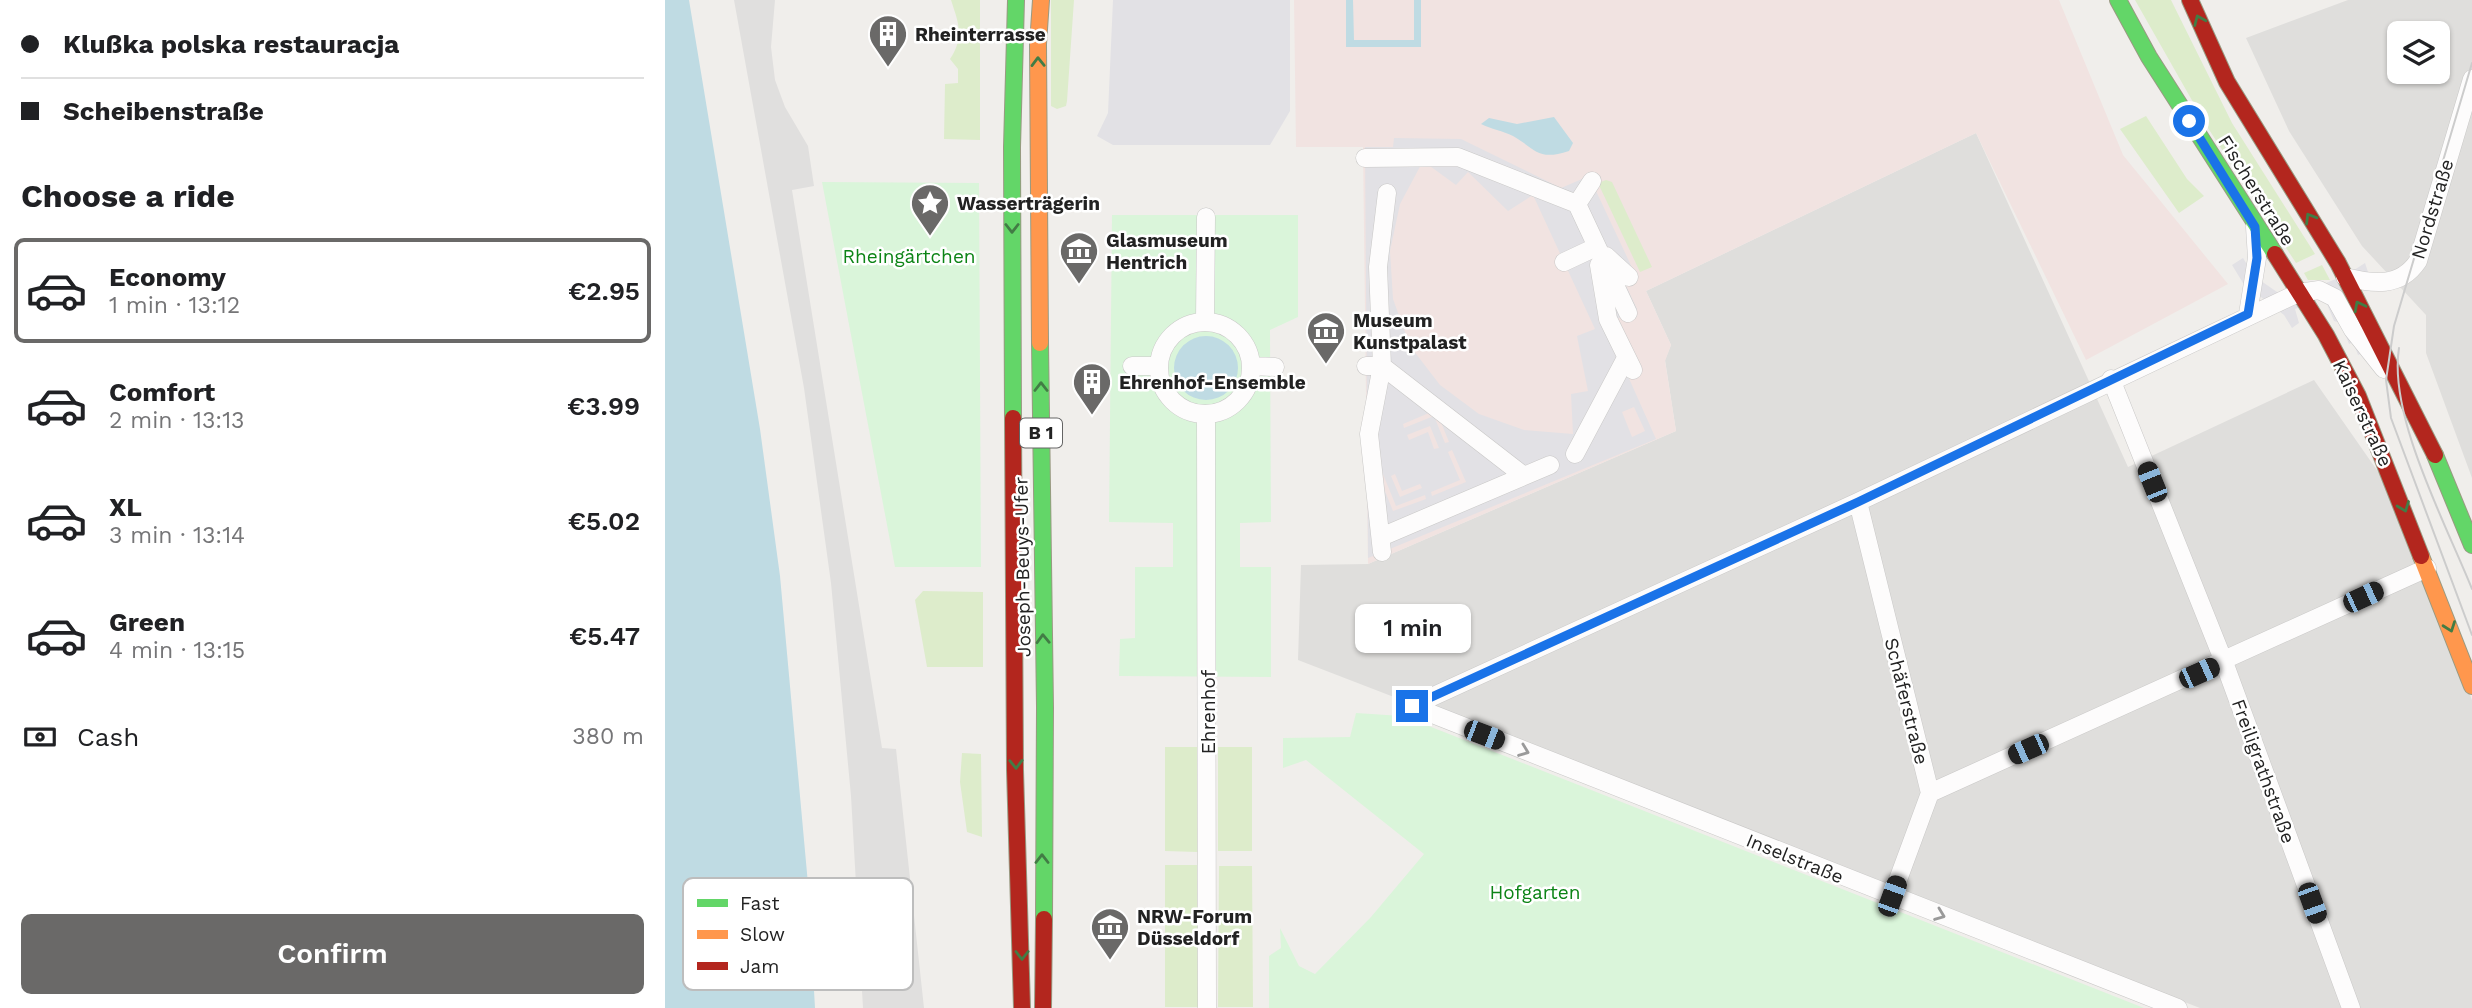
<!DOCTYPE html>
<html lang="en">
<head>
<meta charset="utf-8">
<style>
	:root { --surface:#fff; --page:#f2f2f2; --text:#202124; --muted:#757577; --line:#e0e0e0; --accent:#6a6968 }
	body { margin:0; font-family:"Work Sans",sans-serif; background:var(--page); color:var(--text); height:100vh; display:flex; flex-direction:column; font-size:26px; white-space:nowrap }
	* { box-sizing:border-box; margin:0 }
	p { font-size:23px; color:var(--muted) }
	.icon { flex:none; width:38px; height:38px; fill:none; stroke:currentColor; stroke-width:2; stroke-linecap:round; stroke-linejoin:round }
	.map { position:relative; flex:1; overflow:hidden }
	.drawer { display:flex; flex-direction:column; background:var(--surface); width:665px }
	.drawer>* { flex:none }
	.hud { display:grid; align-content:center; height:154px; padding:0 21px; background:var(--surface) }
	.buttons { position:absolute; left:1722px; top:21px; display:grid; gap:14px }
	.buttons a { display:grid; place-items:center; width:63px; height:63px; border-radius:10px; background:var(--surface); box-shadow:0 2px 5px #0004; font-size:35px }
	.end { position:absolute; width:32px; height:32px; margin:-16px; border:9px solid #1a73e8; background:#fff; box-shadow:0 0 0 4px #fff }
	.from { border-radius:50% }
	.bubble { position:absolute; height:49px; border-radius:10px; background:var(--surface); box-shadow:0 2px 5px #0004; font-size:23px; font-weight:600; line-height:49px; text-align:center }
	.car { position:absolute; width:21px; height:42px; margin:-21px -10px; border-radius:9px; box-shadow:0 0 5px 2px #0007; background:linear-gradient(#222 24%,#8ab4d8 0 40%,#222 0 76%,#8ab4d8 0 86%,#222 0) }
	.hud b { display:flex; align-items:center; gap:24px; height:66px; font-size:26px }
	.hud b+b { border-top:2px solid var(--line) }
	.hud i { width:18px; height:18px; background:var(--text) }
	ul { padding:0; list-style:none }
	li { display:flex; align-items:center; gap:21px; height:105px; margin:0 14px 10px; padding:0 7px; border:4px solid transparent; border-radius:10px }
	li div { flex:1 }
	li b { display:block; font-size:26px }
	li em { font-style:normal; font-weight:600 }
	li.active { border-color:var(--accent) }
	li>.icon { width:63px; height:63px; stroke-width:1.5 }
	h2 { padding:0 21px; font-size:32px; line-height:84px }
	.pay { display:flex; align-items:center; gap:18px; height:77px; padding:0 21px; font-size:26px }
	.pay p { margin-inline-start:auto }
	.primary-button { display:flex; gap:14px; margin-top:auto; padding:14px 21px }
	.primary-button a { flex:1; height:80px; border-radius:10px; background:var(--accent); color:#fff; font-size:28px; font-weight:600; line-height:80px; text-align:center }
	main { display:flex; flex:1; min-height:0 }
	.map>svg:first-child { display:block }
	.residential { fill:#dfdedc; fill-rule:evenodd }
	.commercial { fill:#f1e3e1 }
	.grass { fill:#ddeccb }
	.park { fill:#daf5da }
	.parking { fill:#e0dfde }
	.plaza { fill:#e2e1e5; fill-rule:evenodd }
	.water { fill:#bfdbe3 }
	.lines { fill:none; stroke-linecap:round; stroke-linejoin:round }
	.street-casing { stroke:#c9c8c7; stroke-width:19 }
	.fast-casing { stroke:#999a82; stroke-width:18 }
	.slow-casing { stroke:#999a82; stroke-width:18 }
	.jam-casing { stroke:#999a82; stroke-width:18 }
	.street { stroke:#fdfcfc; stroke-width:18 }
	.fast { stroke:#63d668; stroke-width:16 }
	.slow { stroke:#ff974d; stroke-width:16 }
	.jam { stroke:#b3261e; stroke-width:16 }
	.tram { stroke:#ccc; stroke-width:2 }
	.oneway { stroke:#427c45 }
	.oneway2 { stroke:#9a9a9a }
	.route { stroke:#1a73e8; stroke-width:9 }
	.labels { text-anchor:middle; stroke-width:5; stroke-linejoin:round; paint-order:stroke }
	.shield { fill:#fff; stroke:#646464; stroke-width:2 }
	.shield-label { font-size:18px; font-weight:bold; fill:#222 }
	.poi-label { font-size:19px; font-weight:bold; fill:#222; stroke:#fff; text-anchor:start }
	.street-label { font-size:19px; fill:#222; stroke:#fff }
	.park-label { font-size:19px; fill:#0c8416; stroke:#fff }
	.key { fill:#fff; stroke:#bdbdbd; stroke-width:2 }
	.key-label { font-size:19px; fill:#222 }
</style>
</head>
<body>
<main>
<section class="drawer">
<div class="hud">
<b><i class="from"></i>Klußka polska restauracja</b>
<b><i></i>Scheibenstraße</b>
</div>
<h2>Choose a ride</h2>
<ul>
<li class="active"><svg class="icon" aria-label="car" viewBox="0 0 24 24"><path d="M5 17H2v-5l4-1 3-4h7l3 4 3 1v5h-3M9 17h6M6 11h13"/><circle cx="7" cy="17" r="2"/><circle cx="17" cy="17" r="2"/></svg><div><b>Economy</b><p>1 min · 13:12</p></div><em>€2.95</em></li>
<li><svg class="icon" aria-label="car" viewBox="0 0 24 24"><path d="M5 17H2v-5l4-1 3-4h7l3 4 3 1v5h-3M9 17h6M6 11h13"/><circle cx="7" cy="17" r="2"/><circle cx="17" cy="17" r="2"/></svg><div><b>Comfort</b><p>2 min · 13:13</p></div><em>€3.99</em></li>
<li><svg class="icon" aria-label="car" viewBox="0 0 24 24"><path d="M5 17H2v-5l4-1 3-4h7l3 4 3 1v5h-3M9 17h6M6 11h13"/><circle cx="7" cy="17" r="2"/><circle cx="17" cy="17" r="2"/></svg><div><b>XL</b><p>3 min · 13:14</p></div><em>€5.02</em></li>
<li><svg class="icon" aria-label="car" viewBox="0 0 24 24"><path d="M5 17H2v-5l4-1 3-4h7l3 4 3 1v5h-3M9 17h6M6 11h13"/><circle cx="7" cy="17" r="2"/><circle cx="17" cy="17" r="2"/></svg><div><b>Green</b><p>4 min · 13:15</p></div><em>€5.47</em></li>
</ul>
<div class="pay"><svg class="icon" aria-label="cash" viewBox="0 0 24 24"><path d="M3 7h18v10H3z"/><circle cx="12" cy="12" r="2"/></svg>Cash<p>380 m</p></div>
<div class="primary-button"><a>Confirm</a></div>
</section>
<div class="map">
<svg width="1807" height="1008" viewBox="0 0 1807 1008">
	<rect width="100%" height="100%" fill="#f0eeeb"/>
	<!-- residential -->
	<path class="residential" d="M1683,0H1807V478L1761,353V315L1697,246L1624,131L1581,38ZM1734,33H1773V72H1734Z
		M1311,133L1463,467L1649,380L1716,476L1761,574L1807,700V1008H1535L633,660L636,565L703,564L1011,431L1000,360L1006,345L981,291Z"/>
	<!-- commercial -->
	<path class="commercial" d="M629,0H1394L1458,155L1563,284L1421,360L1311,133L981,291L1006,345L1000,361L1011,431L703,564L698,147H631Z"/>
	<!-- grass -->
	<path class="grass" d="M286,0H315V140L279,139L280,84L293,83V69L285,59C300,36 293,22 286,0Z
		M386,0H409L402,101L401,106L392,109L386,106Z
		M1470,0H1506L1567,123L1650,254L1631,263L1541,125Z
		M1481,116L1522,179L1539,196L1514,213L1455,129Z
		M941,180L947,182L987,267L975,272L933,183Z
		M1657,265L1665,280H1643L1639,273Z
		M258,591L318,592V667H262L250,600Z
		M500,747H532L533,852L500,851Z
		M553,747H587V851H553Z
		M297,753L316,754L317,837L302,832L295,782Z
		M500,865H532L533,1007H500Z
		M554,866H587L588,1007H553Z"/>
	<!-- park -->
	<path class="park" d="M157,182L314,183L316,567H230Z
		M447,215H633V317L605,330L606,522L575,523V567H606V677L454,676L455,639L470,638V567H508V523L444,522Z
		M691,713L737,716L751,721L1479,1008H604V956L616,948L615,928L634,966L650,974L706,917L759,854L641,760L618,768V738L685,737Z"/>
	<!-- parking -->
	<path class="parking" d="M69,0H110L106,47L110,80L120,107L143,146L149,186L127,190L217,748L231,749L259,1008H198L186,796L166,583L139,388Z"/>
	<!-- plaza -->
	<path class="plaza" d="M448,0H625V111L605,145H448L432,136L443,113Z
		M729,138L796,139L896,188L924,176L970,274L958,279L972,309L952,319L962,374L991,439L703,558L700,147H728ZM758,161L791,185L803,172L843,211L868,195L930,329L912,336L923,391L906,394L908,434L859,430L814,414L775,385L745,346L728,299L725,251L735,204ZM969,407L980,431L967,437L957,412ZM771,410L784,442L780,443L769,416L739,428L738,424ZM765,426L774,448L769,449L763,432L744,440L742,435ZM787,450L801,482L767,496L766,492L795,480L783,452ZM711,457L731,506L760,495L761,499L728,511L707,459ZM730,474L737,491L755,484L757,488L735,497L726,476Z
		M1578,258L1589,276L1622,299L1683,274L1700,263L1704,275L1691,285L1705,350L1693,355L1688,342L1684,344L1676,323L1669,321L1659,297L1630,309L1634,323L1627,328L1619,315L1578,283L1567,265Z"/>
	<!-- water -->
	<path class="water" d="M0,0H24L95,429L115,576L143,884L150,1008H0Z
		M681,0H688L689,40H749V0H756V47H681Z
		M889,117L908,143L904,151C873,161 872,150 848,136C838,131 826,129 816,124L824,118L852,124Z
		M509 368a32 32 0 1 1 64 0a32 32 0 1 1-64 0Z"/>
	<g class="lines">
		<!-- street casing -->
		<g class="street-casing">
			<path id="street" d="M700,158L793,157L912,204L963,313
				M912,204L927,181
				M941,256L964,277
				M899,262L931,247
				M934,265L943,319L968,370
				M1680,277C1708,284 1735,288 1753,261L1807,79
				M1583,314L1592,258L1590,227
				M494 368a46 46 0 1 1 92 0a46 46 0 1 1-92 0Z
				M540,322L541,217
				M467,366H493
				M587,366L610,367
				M701,366H717L859,476L885,465
				M1446,379L1559,662L1686,1008
				M541,415L542,1008
				M910,454L961,358
				M1193,502L1265,793L1227,896
				M716,537L859,476
				M717,552L704,434L717,366L713,267L722,193
				M747,706L1193,502L1633,293L1654,290L1670,298L1688,330L1719,369
				M747,706L1513,1008
				M1265,793L1762,568"/>
		</g>
		<!-- fast casing -->
		<g class="fast-casing">
			<path id="fast" d="M1453,0L1484,57L1610,254
				M375,343L380,707L379,919
				M348,418L347,147L351,0
				M1770,455L1807,545"/>
		</g>
		<!-- slow casing -->
		<g class="slow-casing">
			<path id="slow" d="M375,343L373,44L376,0
				M1756,556L1807,686"/>
		</g>
		<!-- jam casing -->
		<g class="jam-casing">
			<path id="jam" d="M1525,0L1562,82L1673,263L1770,455
				M1610,254L1661,335L1693,396L1756,556
				M348,418L350,770L357,1008
				M378,1008L379,919"/>
		</g>
		<!-- street -->
		<use href="#street" class="street"/>
		<!-- fast -->
		<use href="#fast" class="fast"/>
		<!-- slow -->
		<use href="#slow" class="slow"/>
		<!-- jam -->
		<use href="#jam" class="jam"/>
		<!-- tram -->
		<path class="tram" d="M1807,63L1729,326L1721,380L1726,418L1807,635
			M1734,348C1723,416 1781,524 1807,589"/>
	</g>
	<!-- one-way arrows -->
	<defs><path id="oneway-chevron" d="M-2-3.5L2.5 0L-2 3.5" fill="none" stroke-width="1.6" stroke-linecap="round" stroke-linejoin="round" transform="scale(1.75)"/></defs>
	<g class="oneway">
		<use href="#oneway-chevron" transform="translate(1534 20) rotate(-113)"/>
		<use href="#oneway-chevron" transform="translate(373 62) rotate(-91)"/>
		<use href="#oneway-chevron" transform="translate(1645 218) rotate(-121)"/>
		<use href="#oneway-chevron" transform="translate(347 228) rotate(90)"/>
		<use href="#oneway-chevron" transform="translate(1694 306) rotate(-117)"/>
		<use href="#oneway-chevron" transform="translate(376 387) rotate(-90)"/>
		<use href="#oneway-chevron" transform="translate(1739 507) rotate(69)"/>
		<use href="#oneway-chevron" transform="translate(1785 627) rotate(70)"/>
		<use href="#oneway-chevron" transform="translate(378 639) rotate(-92)"/>
		<use href="#oneway-chevron" transform="translate(351 764) rotate(89)"/>
		<use href="#oneway-chevron" transform="translate(377 859) rotate(-90)"/>
		<use href="#oneway-chevron" transform="translate(357 955) rotate(90)"/>
	</g>
	<g class="oneway2">
		<use href="#oneway-chevron" transform="translate(859 751) rotate(21)"/>
		<use href="#oneway-chevron" transform="translate(1275 915) rotate(21)"/>
	</g>
	<g class="lines">
		<!-- route -->
		<path class="route" d="M747,706L1193,502L1583,314L1592,258L1590,227L1524,121"/>
	</g>
	<!-- icons -->
	<defs>
		<g id="building-pin" transform="scale(2.0125)"><path d="M0 17L-7.5 6A9.5 9.5 0 1 1 7.5 6Z" fill="#6a6968" stroke="#fff"/><path d="M-4-6H4V6H1V3H-1V6H-4ZM-2.5-4.3h1.7v1.8h-1.7ZM.8-4.3h1.7v1.8H.8ZM-2.5-1h1.7V.8h-1.7ZM.8-1h1.7V.8H.8Z" fill="#fff"/></g>
		<g id="sight-pin" transform="scale(2.0125)"><path d="M0 17L-7.5 6A9.5 9.5 0 1 1 7.5 6Z" fill="#6a6968" stroke="#fff"/><path d="M0-6L1.8-2.2L6-1.7L2.9 1.2L3.7 5.4L0 3.3L-3.7 5.4L-2.9 1.2L-6-1.7L-1.8-2.2Z" fill="#fff"/></g>
		<g id="museum-pin" transform="scale(2.0125)"><path d="M0 17L-7.5 6A9.5 9.5 0 1 1 7.5 6Z" fill="#6a6968" stroke="#fff"/><path d="M0-6L6-3V-2H-6V-3ZM-5-1h2V3h-2ZM-1-1h2V3h-2ZM3-1h2V3H3ZM-6 4H6V6H-6Z" fill="#fff"/></g>
	</defs>
	<g fill-rule="evenodd">
		<use href="#building-pin" x="223" y="34"/>
		<use href="#sight-pin" x="265" y="203"/>
		<use href="#museum-pin" x="414" y="251"/>
		<use href="#museum-pin" x="661" y="331"/>
		<use href="#building-pin" x="427" y="382"/>
		<use href="#museum-pin" x="445" y="927"/>
	</g>
	<g class="labels">
		<!-- shield labels -->
		<rect class="shield" x="355" y="418.5" width="42" height="29" rx="5"/>
		<g class="shield-label">
			<text x="376" y="439">B 1</text>
		</g>
		<!-- poi labels -->
		<g class="poi-label">
			<text x="250" y="41">Rheinterrasse</text>
			<text x="292" y="210">Wasserträgerin</text>
			<text x="441" y="247">Glasmuseum<tspan x="441" dy="22">Hentrich</tspan></text>
			<text x="688" y="327">Museum<tspan x="688" dy="22">Kunstpalast</tspan></text>
			<text x="454" y="389">Ehrenhof-Ensemble</text>
			<text x="472" y="923">NRW-Forum<tspan x="472" dy="22">Düsseldorf</tspan></text>
		</g>
		<!-- street labels -->
		<g class="street-label">
			<text transform="translate(1592 190) rotate(58)" y="7">Fischerstraße</text>
			<text transform="translate(1767 209) rotate(-73)" y="7">Nordstraße</text>
			<text transform="translate(1698 413) rotate(65)" y="7">Kaiserstraße</text>
			<text transform="translate(357 567) rotate(-91)" y="7">Joseph-Beuys-Ufer</text>
			<text transform="translate(1242 701) rotate(76)" y="7">Schäferstraße</text>
			<text transform="translate(543 712) rotate(-90)" y="7">Ehrenhof</text>
			<text transform="translate(1599 771) rotate(70)" y="7">Freiligrathstraße</text>
			<text transform="translate(1130 858) rotate(22)" y="7">Inselstraße</text>
		</g>
		<!-- park labels -->
		<g class="park-label">
			<text x="244" y="263">Rheingärtchen</text>
			<text x="870" y="899">Hofgarten</text>
		</g>
	</g>
	<!-- legend -->
	<rect x="18" y="878" width="230" height="112" rx="10" class="key"/>
	<rect x="32" y="899" width="31" height="8" fill="#63d668"/>
	<rect x="32" y="930" width="31" height="9" fill="#ff974d"/>
	<rect x="32" y="962" width="31" height="8" fill="#b3261e"/>
	<g class="key-label">
		<text x="75" y="910">Fast</text>
		<text x="75" y="941">Slow</text>
		<text x="75" y="973">Jam</text>
	</g>
</svg>
<div class="buttons">
<a><svg class="icon" aria-label="layers" viewBox="0 0 24 24"><path d="M12 4l9 5-9 5-9-5zM3 14l9 5 9-5"/></svg></a>
</div>
<i class="end from" style="left:1524px;top:121px"></i>
<i class="end" style="left:747px;top:706px"></i>
<div class="bubble" style="left:690px;top:604px;width:116px">1 min</div>
<i class="car" style="left:1487px;top:482px;rotate:338deg"></i>
<i class="car" style="left:1698px;top:597px;rotate:65deg"></i>
<i class="car" style="left:1534px;top:673px;rotate:66deg"></i>
<i class="car" style="left:819px;top:735px;rotate:111deg"></i>
<i class="car" style="left:1363px;top:749px;rotate:246deg"></i>
<i class="car" style="left:1227px;top:896px;rotate:20deg"></i>
<i class="car" style="left:1647px;top:903px;rotate:160deg"></i>
</div>
</main>
</body>
</html>
